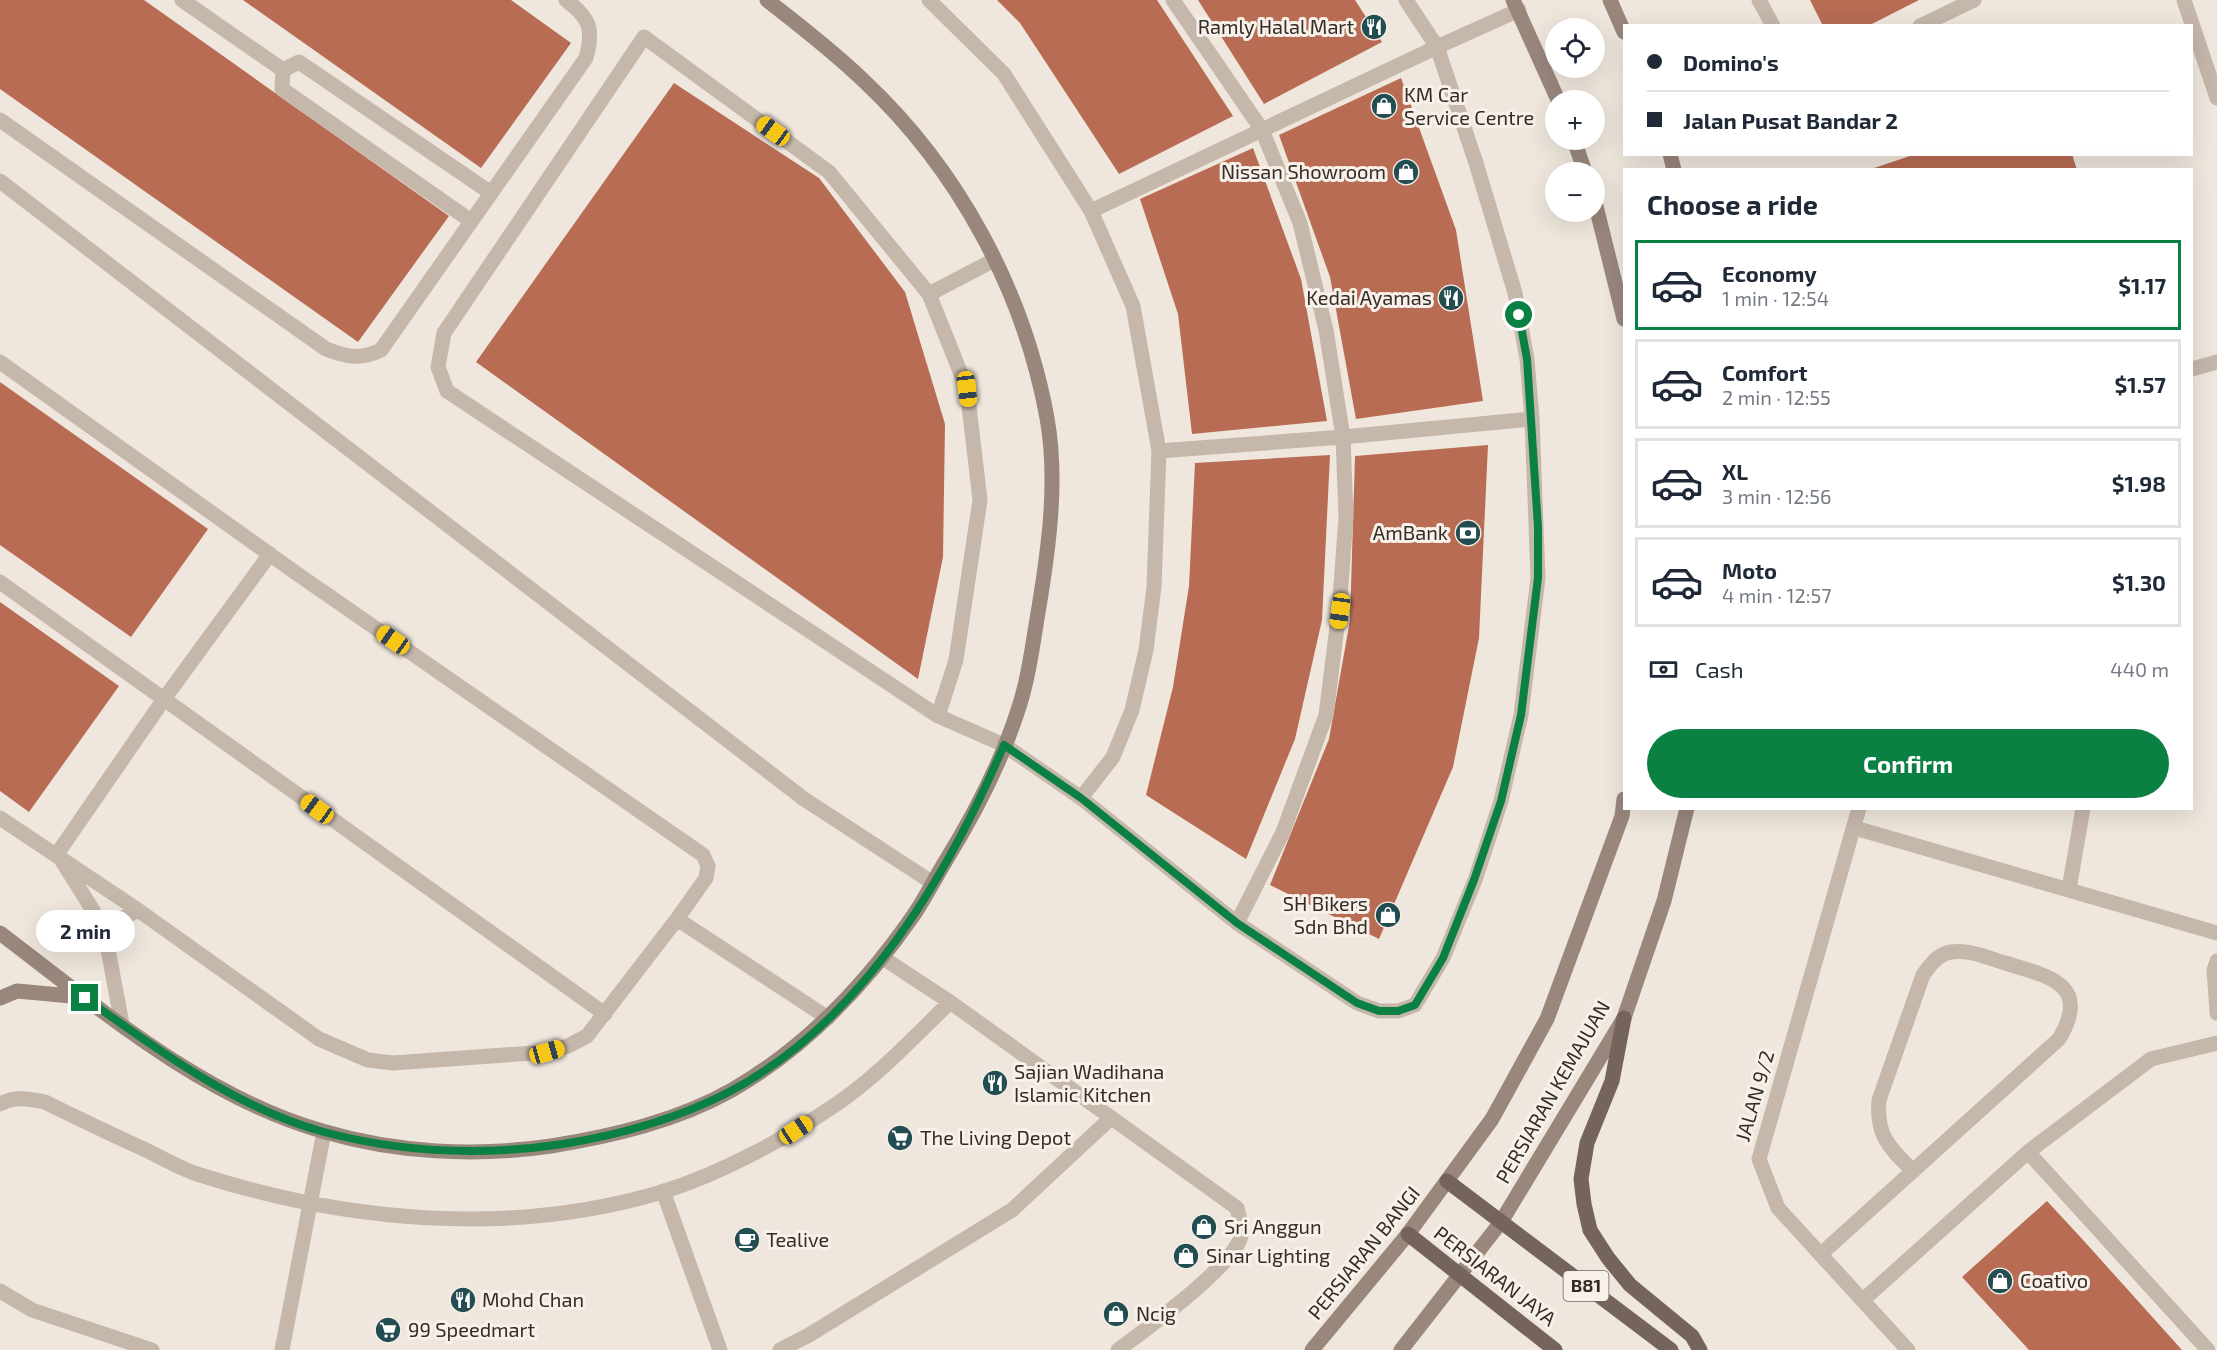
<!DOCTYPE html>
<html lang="en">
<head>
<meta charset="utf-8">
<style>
	:root { --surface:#fff; --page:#f2f2f3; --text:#1f2937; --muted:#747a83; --line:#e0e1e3; --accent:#0b8043 }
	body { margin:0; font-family:"Exo 2",sans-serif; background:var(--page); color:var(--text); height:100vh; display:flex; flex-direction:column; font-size:22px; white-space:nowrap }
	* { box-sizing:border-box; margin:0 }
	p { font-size:20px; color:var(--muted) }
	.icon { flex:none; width:33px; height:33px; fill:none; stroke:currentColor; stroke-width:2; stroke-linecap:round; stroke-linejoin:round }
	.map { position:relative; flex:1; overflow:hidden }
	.drawer { position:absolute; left:1623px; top:168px; width:570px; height:642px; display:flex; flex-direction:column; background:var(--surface); border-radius:0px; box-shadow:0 6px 24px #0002 }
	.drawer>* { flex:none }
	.hud { position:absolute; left:1623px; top:24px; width:570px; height:132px; border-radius:0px; box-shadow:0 6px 24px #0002; display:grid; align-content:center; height:132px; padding:0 24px; background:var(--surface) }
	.tools { position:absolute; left:1545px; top:18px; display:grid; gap:12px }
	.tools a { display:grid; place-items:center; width:60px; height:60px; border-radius:50%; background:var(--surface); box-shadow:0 6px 24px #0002; font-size:30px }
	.end { position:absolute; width:27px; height:27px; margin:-14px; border:8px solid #0b8043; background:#fff; box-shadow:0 0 0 3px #fff }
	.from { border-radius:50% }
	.bubble { position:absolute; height:42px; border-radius:21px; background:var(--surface); box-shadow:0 6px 24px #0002; font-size:20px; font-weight:700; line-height:42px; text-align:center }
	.car { position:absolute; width:18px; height:36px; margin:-18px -9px; border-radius:8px; box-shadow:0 0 4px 2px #0007; background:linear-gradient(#f5c518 24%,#345 0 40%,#f5c518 0 76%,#345 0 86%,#f5c518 0) }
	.hud b { display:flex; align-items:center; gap:21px; height:57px; font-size:22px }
	.hud b+b { border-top:2px solid var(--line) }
	.hud i { width:15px; height:15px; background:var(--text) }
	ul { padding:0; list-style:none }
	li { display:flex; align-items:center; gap:18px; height:90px; margin:0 12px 9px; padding:0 12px; border:3px solid var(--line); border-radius:0px }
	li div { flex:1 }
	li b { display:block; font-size:22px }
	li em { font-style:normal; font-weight:700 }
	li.selected { border-color:var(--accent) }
	li>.icon { width:54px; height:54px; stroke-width:1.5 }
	h2 { padding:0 24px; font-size:27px; line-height:72px }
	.pay { display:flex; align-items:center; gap:15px; height:66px; padding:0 24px; font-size:22px }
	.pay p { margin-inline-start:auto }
	.primary-button { display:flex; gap:12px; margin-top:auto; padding:12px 24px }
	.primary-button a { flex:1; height:69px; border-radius:36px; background:var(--accent); color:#fff; font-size:24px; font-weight:700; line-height:69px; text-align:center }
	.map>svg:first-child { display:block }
	.building { fill:#b76c53 }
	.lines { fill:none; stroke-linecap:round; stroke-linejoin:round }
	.lane { stroke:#c5b7aa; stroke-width:15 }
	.street { stroke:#c5b7aa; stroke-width:15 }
	.secondary { stroke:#99877c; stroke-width:15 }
	.primary { stroke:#74645c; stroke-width:15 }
	.route { stroke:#0b8043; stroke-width:8 }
	.labels { text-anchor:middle; stroke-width:6; stroke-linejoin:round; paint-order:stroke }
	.shield { fill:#f7f1e9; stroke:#6e6763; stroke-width:1.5 }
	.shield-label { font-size:18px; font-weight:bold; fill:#342c29 }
	.poi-label { font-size:20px; fill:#342c29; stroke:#f7f1e9; text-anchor:start }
	.street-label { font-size:20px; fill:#342c29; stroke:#f7f1e9 }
</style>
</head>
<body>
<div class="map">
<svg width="2217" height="1350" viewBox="0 0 2217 1350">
	<rect width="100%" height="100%" fill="#efe7dd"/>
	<!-- building -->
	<path class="building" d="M0,0H144L449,216L358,342L0,89Z
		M243,0H511L571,43L481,168Z
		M997,0H1157L1233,116L1119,174L1020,23Z
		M1198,0H1355L1382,42L1264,104Z
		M1810,0H1919L1868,26H1823Z
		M1401,78L1456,230L1483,401L1356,419L1330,277L1279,135Z
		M674,83L819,178L905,292L945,424L943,557L918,679L476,362Z
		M1253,148L1301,279L1327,421L1192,434L1178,314L1140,199Z
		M1916,154H2072L2077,170H1868Z
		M0,382L208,529L131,637L0,545Z
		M1488,445L1479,638L1453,767L1379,939L1270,885L1329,739L1350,620L1355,456Z
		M1330,455L1322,620L1295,739L1246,859L1146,795L1173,687L1189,586L1195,463Z
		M0,602L119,686L29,812L0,791Z
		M2047,1201L2084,1241L2182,1350H2029L1962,1277Z"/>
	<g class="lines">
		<!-- lane -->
		<path class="lane" d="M1173,0L1262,130L1300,223L1326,330L1343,437L1346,517L1339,611L1326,715L1283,832L1237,923
			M1759,0L1773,26
			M1920,26L1974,0
			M0,120L326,349C347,357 360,360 381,350L586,58C594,29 590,18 566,0
			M1091,211L1437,47
			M929,294L994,260
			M1159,451L1343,437L1532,419
			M0,582L605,1014
			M938,716L956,660L980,500L967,389L929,294L829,172L644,37L444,333L438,367L447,391L938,716L1004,745
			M57,854L164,699L270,554
			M2069,889L2083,808
			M2028,1152L2208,1350
			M663,1191L720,1350
			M1821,1254L2059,1039C2092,984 2048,976 2005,963C1988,958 1969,949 1951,952C1938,954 1930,965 1923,975L1879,1100C1876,1136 1889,1147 1913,1171
			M0,1291L32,1310L152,1350
			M1863,1300L2028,1152L2151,1059L2217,1043
			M282,1350L310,1204
			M780,1350L809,1335L1012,1210L1111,1118"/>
		<!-- street -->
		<path class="street" d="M182,0L283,70L299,62L491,193
			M929,0L1004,74L1091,211L1133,306L1159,451L1154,587L1146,650L1132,710L1113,757L1081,798
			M2184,0L2217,98
			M1437,47L1519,10
			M283,70L282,89L471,221
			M0,181L804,799L933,883
			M0,362L296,573L703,855L708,866L706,878L677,919L587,1036L568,1046L547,1052L393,1063L368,1060L319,1039L138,910L0,818
			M2192,369L2217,362
			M1004,745L1081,798L1237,923L1357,1003L1379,1011H1398L1415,1005L1443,958L1475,880L1501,801L1521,715L1538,578L1532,419L1527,359L1515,293L1476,163L1437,47L1406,0
			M1859,808L1759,1159L1778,1208L1908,1350
			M1855,828L2217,933
			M62,861L104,928L122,1024
			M677,919L828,1018
			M104,928L138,910
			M883,958L950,1002L1237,1208C1239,1217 1243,1227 1241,1236C1234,1266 1145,1330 1118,1350
			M2217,961L2214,970L2217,1013
			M0,1104C15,1096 29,1099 45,1102C79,1119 113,1135 148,1151C164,1159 181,1169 197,1174C346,1222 511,1237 662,1192C720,1174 785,1139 835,1105C877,1077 914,1037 950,1002
			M310,1204L324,1132"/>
		<!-- secondary -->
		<path class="secondary" d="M1513,0L1558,100
			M1610,0L1624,32
			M1574,140L1585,172
			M1670,154L1674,170
			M1594,198L1624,319
			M0,933C99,1008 201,1096 322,1131C396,1153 476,1157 551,1146C613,1136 677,1121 732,1090C805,1048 865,985 913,916C925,899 934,880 945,862C974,815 1001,763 1018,710C1029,678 1033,641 1039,607C1049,546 1058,480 1047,418C1024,291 958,169 864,81C833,51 800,26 767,0
			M0,998L17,991L82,997
			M1312,1350L1408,1234L1492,1119L1547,1019L1622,816L1624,799
			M1401,1350L1501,1222L1624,1018L1664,901L1687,808"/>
		<!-- primary -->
		<path class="primary" d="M1624,1018L1612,1081L1587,1143L1581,1179L1584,1204L1590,1230L1608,1258L1630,1285L1692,1336L1700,1350
			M1447,1181L1671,1350
			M1408,1234L1555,1350"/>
	</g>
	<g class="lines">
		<!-- route -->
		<path class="route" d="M85,998C158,1050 236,1108 324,1132C403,1153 483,1156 563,1144C619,1135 676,1119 727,1093C859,1025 947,878 1004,745L1081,798L1237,923L1357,1003L1379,1011H1398L1415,1005L1443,958L1474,880L1501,801L1521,715L1538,578V527L1527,359L1519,315"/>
	</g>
	<!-- icons -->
	<defs>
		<g id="restaurant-disc" transform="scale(1.35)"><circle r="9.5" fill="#234d50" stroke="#f7f1e9"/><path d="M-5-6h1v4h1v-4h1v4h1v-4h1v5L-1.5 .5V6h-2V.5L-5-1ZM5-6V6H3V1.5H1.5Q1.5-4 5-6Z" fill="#fff"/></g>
		<g id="shop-disc" transform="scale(1.35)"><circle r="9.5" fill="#234d50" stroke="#f7f1e9"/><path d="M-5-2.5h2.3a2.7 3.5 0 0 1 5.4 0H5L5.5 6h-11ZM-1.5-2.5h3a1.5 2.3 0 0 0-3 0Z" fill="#fff"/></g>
		<g id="bank-disc" transform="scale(1.35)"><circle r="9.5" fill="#234d50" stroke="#f7f1e9"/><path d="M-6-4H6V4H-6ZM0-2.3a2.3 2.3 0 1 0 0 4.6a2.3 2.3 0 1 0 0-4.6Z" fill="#fff"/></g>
		<g id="supermarket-disc" transform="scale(1.35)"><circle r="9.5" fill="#234d50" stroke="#f7f1e9"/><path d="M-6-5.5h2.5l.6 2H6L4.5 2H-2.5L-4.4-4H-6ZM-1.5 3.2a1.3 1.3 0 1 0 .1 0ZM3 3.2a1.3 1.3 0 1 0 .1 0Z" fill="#fff"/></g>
		<g id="cafe-disc" transform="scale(1.35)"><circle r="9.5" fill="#234d50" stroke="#f7f1e9"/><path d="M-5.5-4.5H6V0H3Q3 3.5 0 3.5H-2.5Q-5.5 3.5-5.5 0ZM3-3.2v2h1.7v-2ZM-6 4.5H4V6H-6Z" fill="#fff"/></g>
	</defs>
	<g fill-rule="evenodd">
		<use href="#restaurant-disc" x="1374" y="27"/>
		<use href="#shop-disc" x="1384" y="106"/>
		<use href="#shop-disc" x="1406" y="172"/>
		<use href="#restaurant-disc" x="1451" y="298"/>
		<use href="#bank-disc" x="1468" y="533"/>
		<use href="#shop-disc" x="1388" y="915"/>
		<use href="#restaurant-disc" x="995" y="1083"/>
		<use href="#supermarket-disc" x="900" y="1138"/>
		<use href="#shop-disc" x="1204" y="1227"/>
		<use href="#cafe-disc" x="747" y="1240"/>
		<use href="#shop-disc" x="1186" y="1256"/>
		<use href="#shop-disc" x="2000" y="1281"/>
		<use href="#restaurant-disc" x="463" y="1300"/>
		<use href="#shop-disc" x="1116" y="1314"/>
		<use href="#supermarket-disc" x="388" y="1330"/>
	</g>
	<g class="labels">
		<!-- shield labels -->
		<rect class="shield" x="1563.5" y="1271" width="45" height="30" rx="4.5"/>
		<g class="shield-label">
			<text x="1586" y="1292">B81</text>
		</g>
		<!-- poi labels -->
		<g class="poi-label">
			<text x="1354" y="34" text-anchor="end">Ramly Halal Mart</text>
			<text x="1404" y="102">KM Car<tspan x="1404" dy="23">Service Centre</tspan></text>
			<text x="1386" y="179" text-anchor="end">Nissan Showroom</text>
			<text x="1432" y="305" text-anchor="end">Kedai Ayamas</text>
			<text x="1448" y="540" text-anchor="end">AmBank</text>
			<text x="1368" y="911" text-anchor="end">SH Bikers<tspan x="1368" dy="23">Sdn Bhd</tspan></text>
			<text x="1014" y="1079">Sajian Wadihana<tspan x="1014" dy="23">Islamic Kitchen</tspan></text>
			<text x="920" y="1145">The Living Depot</text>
			<text x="1224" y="1234">Sri Anggun</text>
			<text x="766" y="1247">Tealive</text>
			<text x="1206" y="1263">Sinar Lighting</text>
			<text x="2020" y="1288">Coativo</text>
			<text x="482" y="1307">Mohd Chan</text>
			<text x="1136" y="1321">Ncig</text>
			<text x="408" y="1337">99 Speedmart</text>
		</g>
		<!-- street labels -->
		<g class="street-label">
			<text transform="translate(1553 1092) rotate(-60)" y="7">PERSIARAN KEMAJUAN</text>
			<text transform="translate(1755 1096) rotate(-74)" y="7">JALAN 9/2</text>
			<text transform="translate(1364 1253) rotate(-51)" y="7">PERSIARAN BANGI</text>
			<text transform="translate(1495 1276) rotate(38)" y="7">PERSIARAN JAYA</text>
		</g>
	</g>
</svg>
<div class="tools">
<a><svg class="icon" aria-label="locate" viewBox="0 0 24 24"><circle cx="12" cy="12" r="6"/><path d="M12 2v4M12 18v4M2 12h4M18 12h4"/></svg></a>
<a>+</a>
<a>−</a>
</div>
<i class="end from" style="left:1519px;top:315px"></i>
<i class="end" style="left:85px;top:998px"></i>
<div class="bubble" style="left:36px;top:910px;width:99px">2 min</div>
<i class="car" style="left:773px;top:131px;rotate:306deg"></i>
<i class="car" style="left:967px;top:389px;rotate:173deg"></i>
<i class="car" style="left:1340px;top:611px;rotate:188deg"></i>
<i class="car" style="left:393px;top:640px;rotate:305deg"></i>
<i class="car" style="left:317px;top:809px;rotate:306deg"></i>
<i class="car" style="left:547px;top:1052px;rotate:74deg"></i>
<i class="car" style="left:796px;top:1130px;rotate:57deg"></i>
<div class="hud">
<b><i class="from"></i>Domino's</b>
<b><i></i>Jalan Pusat Bandar 2</b>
</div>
<section class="drawer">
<h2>Choose a ride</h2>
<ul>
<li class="selected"><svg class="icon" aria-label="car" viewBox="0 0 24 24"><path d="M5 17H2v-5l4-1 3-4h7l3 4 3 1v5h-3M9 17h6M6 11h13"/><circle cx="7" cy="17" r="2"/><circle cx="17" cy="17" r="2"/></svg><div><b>Economy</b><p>1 min · 12:54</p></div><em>$1.17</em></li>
<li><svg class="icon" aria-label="car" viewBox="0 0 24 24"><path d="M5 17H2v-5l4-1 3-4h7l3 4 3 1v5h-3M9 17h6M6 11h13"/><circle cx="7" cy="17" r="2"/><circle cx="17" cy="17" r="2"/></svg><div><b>Comfort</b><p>2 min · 12:55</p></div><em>$1.57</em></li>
<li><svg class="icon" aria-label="car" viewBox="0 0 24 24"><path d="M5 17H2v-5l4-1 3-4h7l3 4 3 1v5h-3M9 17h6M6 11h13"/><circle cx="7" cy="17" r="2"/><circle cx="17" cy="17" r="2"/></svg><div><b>XL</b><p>3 min · 12:56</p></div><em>$1.98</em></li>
<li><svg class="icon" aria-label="car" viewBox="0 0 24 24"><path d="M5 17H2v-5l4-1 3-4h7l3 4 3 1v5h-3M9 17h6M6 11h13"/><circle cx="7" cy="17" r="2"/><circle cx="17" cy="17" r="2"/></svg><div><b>Moto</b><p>4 min · 12:57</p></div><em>$1.30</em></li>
</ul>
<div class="pay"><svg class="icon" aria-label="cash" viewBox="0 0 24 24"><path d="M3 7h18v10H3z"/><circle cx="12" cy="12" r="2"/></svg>Cash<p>440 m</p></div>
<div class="primary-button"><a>Confirm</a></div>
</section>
</div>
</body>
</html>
